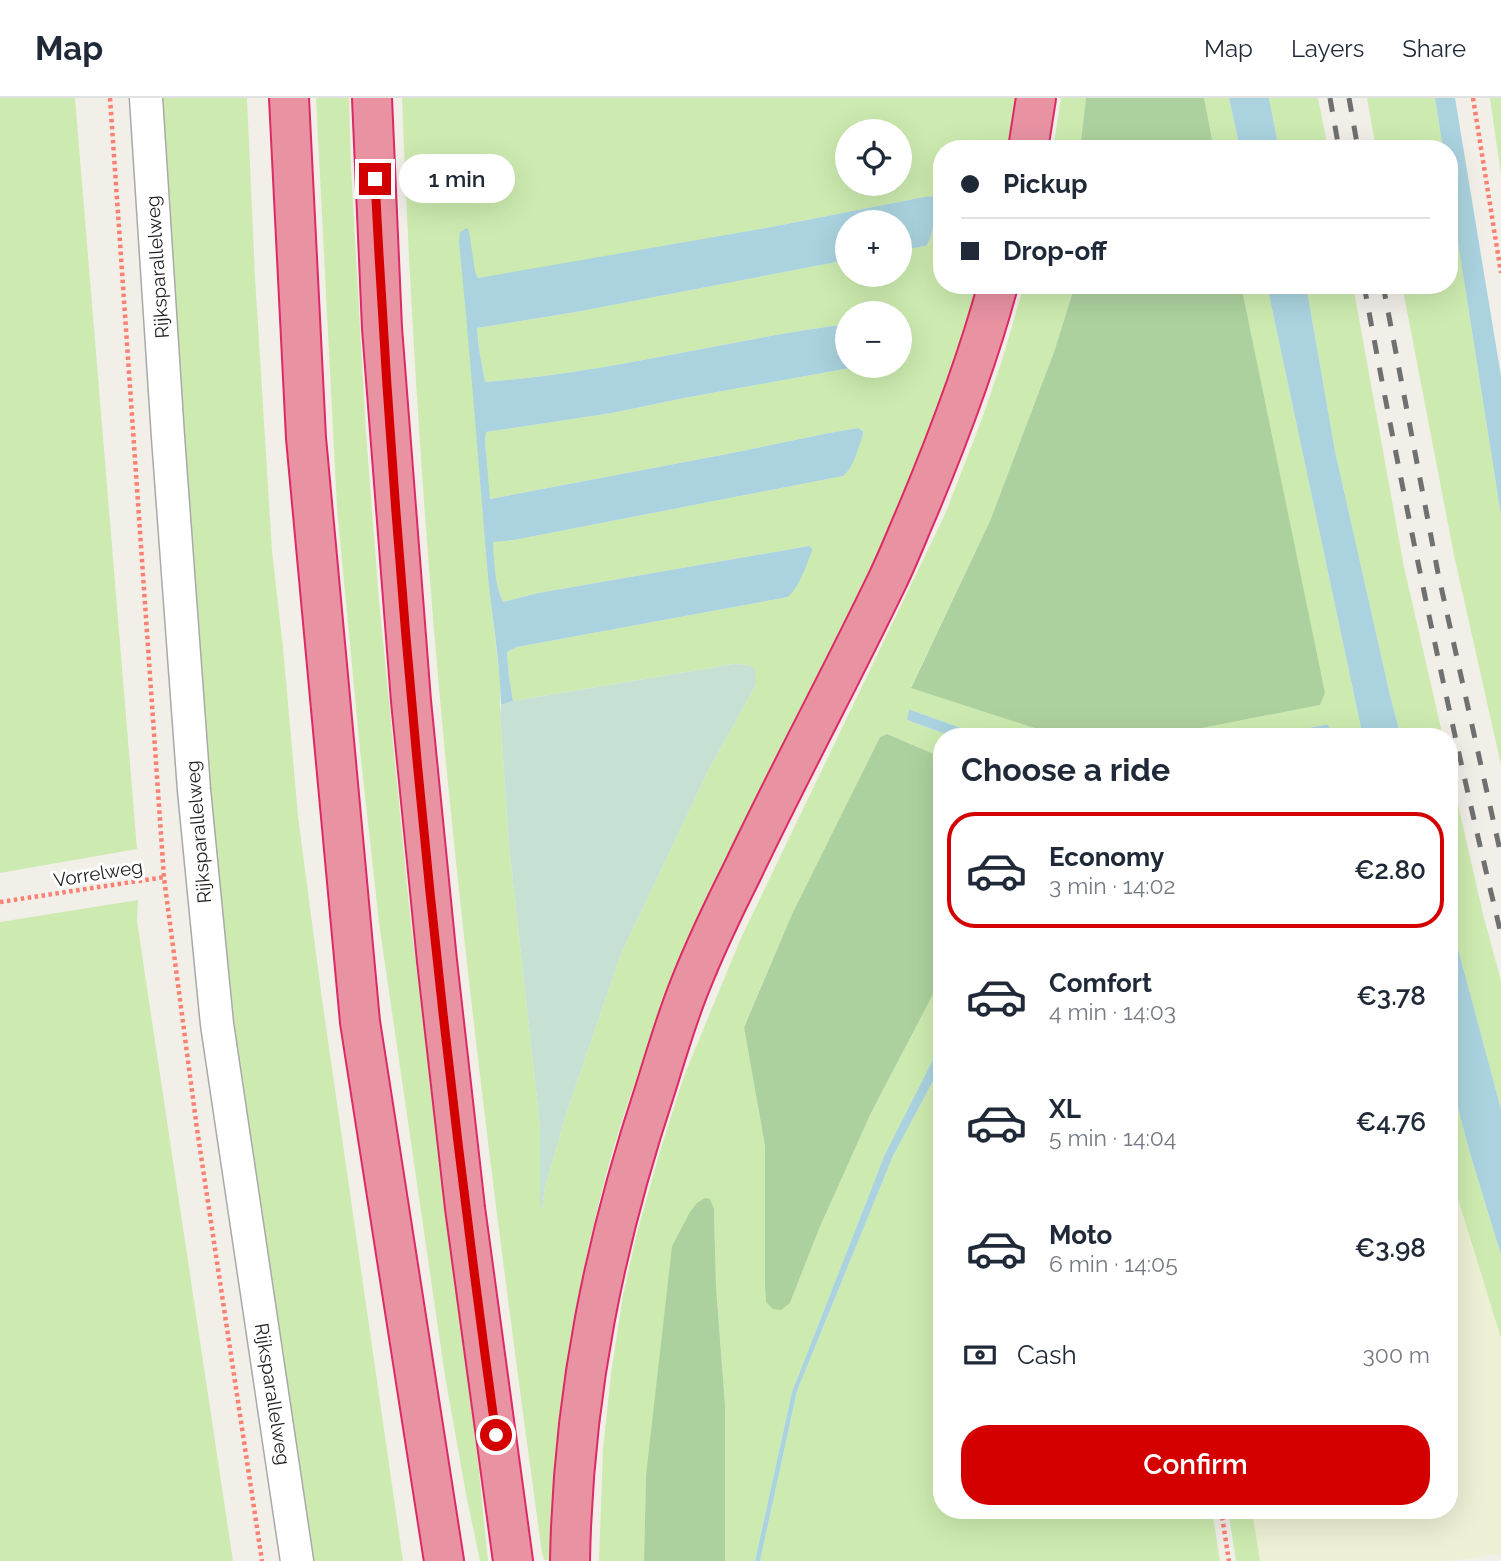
<!DOCTYPE html>
<html lang="en">
<head>
<meta charset="utf-8">
<style>
	:root { --surface:#fff; --page:#f6f6f7; --text:#1f2937; --muted:#747a83; --line:#e0e1e3; --accent:#d40000 }
	body { margin:0; font-family:Raleway,sans-serif; background:var(--page); color:var(--text); height:100vh; display:flex; flex-direction:column; font-size:26px; white-space:nowrap }
	* { box-sizing:border-box; margin:0 }
	p { font-size:23px; color:var(--muted) }
	.icon { flex:none; width:38px; height:38px; fill:none; stroke:currentColor; stroke-width:2; stroke-linecap:round; stroke-linejoin:round }
	.map { position:relative; flex:1; overflow:hidden }
	.drawer { position:absolute; left:933px; top:630px; width:525px; height:791px; display:flex; flex-direction:column; background:var(--surface); border-radius:28px; box-shadow:0 7px 28px #0002 }
	.drawer>* { flex:none }
	.guide { position:absolute; left:933px; top:42px; width:525px; height:154px; border-radius:28px; box-shadow:0 7px 28px #0002; display:grid; align-content:center; height:154px; padding:0 28px; background:var(--surface) }
	.controls { position:absolute; left:835px; top:21px; display:grid; gap:14px }
	.controls a { display:grid; place-items:center; width:77px; height:77px; border-radius:50%; background:var(--surface); box-shadow:0 7px 28px #0002; font-size:35px }
	.end { position:absolute; width:32px; height:32px; margin:-16px; border:9px solid #d40000; background:#fff; box-shadow:0 0 0 4px #fff }
	.from { border-radius:50% }
	.bubble { position:absolute; height:49px; border-radius:24px; background:var(--surface); box-shadow:0 7px 28px #0002; font-size:23px; font-weight:600; line-height:49px; text-align:center }
	.guide b { display:flex; align-items:center; gap:24px; height:66px; font-size:26px }
	.guide b+b { border-top:2px solid var(--line) }
	.guide i { width:18px; height:18px; background:var(--text) }
	ul { padding:0; list-style:none }
	li { display:flex; align-items:center; gap:21px; height:116px; margin:0 14px 10px; padding:0 14px; border:4px solid transparent; border-radius:28px }
	li div { flex:1 }
	li b { display:block; font-size:26px }
	li em { font-style:normal; font-weight:600 }
	li.active { border-color:var(--accent) }
	li>.icon { width:63px; height:63px; stroke-width:1.5 }
	h2 { padding:0 28px; font-size:32px; line-height:84px }
	.pay { display:flex; align-items:center; gap:18px; height:77px; padding:0 28px; font-size:26px }
	.pay p { margin-inline-start:auto }
	.primary-button { display:flex; gap:14px; margin-top:auto; padding:14px 28px }
	.primary-button a { flex:1; height:80px; border-radius:28px; background:var(--accent); color:#fff; font-size:28px; font-weight:600; line-height:80px; text-align:center }
	header { display:flex; align-items:center; gap:42px; box-sizing:border-box; height:98px; padding:0 35px; background:var(--surface); border-bottom:2px solid var(--line) }
	header strong { font-size:33px }
	nav { display:flex; gap:38px; margin-inline-start:auto; font-size:24px }
	.map>svg:first-child { display:block }
	.farmland { fill:#eef0d5 }
	.grass { fill:#cdebb0; fill-rule:evenodd }
	.forest { fill:#add19e }
	.wetland { fill:#c6e0d4 }
	.water { fill:#aad3df }
	.lines { fill:none; stroke-linecap:round; stroke-linejoin:round }
	.tertiary-casing { stroke:#a9a9a9; stroke-width:35 }
	.motorway-casing { stroke:#dc2a67; stroke-width:42 }
	.path { stroke:#fa8072; stroke-width:4.5; stroke-dasharray:3.5 3.5; stroke-linecap:butt }
	.tertiary { stroke:#fff; stroke-width:32 }
	.motorway { stroke:#e892a2; stroke-width:38 }
	.rail { stroke:#707070; stroke-width:5; stroke-dasharray:14 14; stroke-linecap:butt }
	.route { stroke:#d40000; stroke-width:9 }
	.labels { text-anchor:middle; stroke-width:6; stroke-linejoin:round; paint-order:stroke }
	.street-label { font-size:19px; fill:#222; stroke:#fff }
</style>
</head>
<body>
<header>
<strong>Map</strong>
<nav><a>Map</a><a>Layers</a><a>Share</a></nav>
</header>
<div class="map">
<svg width="1501" height="1463" viewBox="0 0 1501 1463">
	<rect width="100%" height="100%" fill="#f2efe9"/>
	<!-- farmland -->
	<path class="farmland" d="M1449,1072L1501,1240V1456L1450,1463H1260L1252,1412H1449Z"/>
	<!-- grass -->
	<path class="grass" d="M0,0H75L137,751L0,775Z
		M156,0H247L255,179L272,453L283,549L298,718L322,901L403,1463H307L225,894Z
		M316,0H349L351,70L366,335L379,502L410,817L479,1372L488,1463H480L466,1396L445,1278L379,825L360,652L337,410Z
		M402,0H1016L1008,51H942V187H978C954,268 925,347 893,424L680,868C653,935 626,1003 607,1073C588,1145 573,1219 564,1292C556,1349 554,1405 552,1462H544L542,1455C505,1186 470,916 444,645C424,431 410,215 402,0ZM847,33H900V86H847ZM924,99H935C936,112 934,138 926,148L900,152V177H847V162L576,214L477,230L479,251L485,284C607,275 726,242 847,226V215H900V218L904,217L905,230L900,245V268H861L684,300L612,315L486,334L485,343L489,401L727,356L829,335L858,330L863,333V337L850,370L843,378L514,442L492,444C494,464 495,486 503,504L538,495L809,448L812,450L788,499L517,549L507,554L509,578L513,603L734,566L749,567L756,587L710,669L620,858L565,1020L545,1089L542,1111H540V1027L509,747L500,615V582L487,471L474,300L475,173L478,180L508,176L766,130Z
		M1061,0H1086L1080,51H1053Z
		M1204,0H1229L1240,51H1214Z
		M1269,0H1318L1328,51H1279Z
		M1367,0H1435L1443,51H1376Z
		M1490,0H1501V77Z
		M1449,87L1501,418V667L1454,457L1402,187H1449Z
		M1024,187H1072L1074,190L1054,254L990,423L911,589L1062,639H986L911,612L907,622L954,639H942L941,659L887,636L880,639L792,816L744,928L765,1048L766,1204L790,1205L819,1131L871,1015L941,881V946L885,1056L792,1294L755,1463H725V1307L716,1188L714,1111L646,1378L644,1463H599L603,1351L611,1276L623,1197L637,1135L660,1053L684,978L741,840L946,414L983,318L1003,259Z
		M1241,187H1267L1363,639H1329L1330,632L1328,627H1324L1262,639H1156L1319,607Z
		M1306,187H1353L1404,469L1443,639H1401L1390,597L1335,353Z
		M1449,667L1483,816L1501,883V1011L1449,817Z
		M138,802L137,823L233,1463H0V824Z
		M941,968L942,1412H1212L1220,1463H760L797,1293L893,1058Z
		M1449,975L1469,1052L1501,1157V1240L1449,1072Z
		M1228,1412H1252L1260,1463H1236Z"/>
	<!-- forest -->
	<path class="forest" d="M1086,0H1204L1214,51H1080Z
		M1072,187H1241L1325,595L1320,607L1156,639H1062L911,590L990,423L1054,254L1074,190Z
		M887,636L941,659V881L871,1015L819,1131L790,1205L781,1212L773,1211L766,1204L765,1187V1048L744,929L792,816L880,639Z
		M705,1100L710,1101L714,1111L716,1188L725,1307V1463H644L646,1378L672,1148L690,1114L697,1105Z"/>
	<!-- wetland -->
	<path class="wetland" d="M734,566L748,567L755,571L756,587L710,669L620,858L565,1020L545,1089L542,1111H540V1027L509,747L500,615L501,607L513,603Z"/>
	<!-- water -->
	<path class="water" d="M1229,0H1269L1279,51H1240Z
		M1435,0H1455L1501,278V418L1449,87V51H1443Z
		M935,98C936,111 934,138 926,148L900,152V124H847V162L576,214L477,230L479,251L485,284C607,275 726,242 847,226V268H861L684,300L612,315L486,334L485,343L490,401L727,356L829,335L858,330L863,333V337C858,350 854,369 843,378L514,442L493,444C494,463 495,487 503,504L538,495L809,448L812,450V453C806,468 800,488 788,499L517,549L507,554L509,578L513,603L501,607C500,560 491,515 487,469C478,360 470,252 459,144L460,134L467,130L469,133L475,173L478,180L766,130L924,99Z
		M1267,187H1306L1335,353L1390,597L1401,639H1363Z
		M909,612H911L986,639H954L907,622Z
		M1324,627H1328L1330,632L1329,639H1262Z
		M1449,817L1501,1011V1157L1469,1052L1449,975Z
		M941,946V968L893,1058L797,1293L760,1463H755L792,1294L885,1056Z"/>
	<g class="lines">
		<!-- tertiary casing -->
		<g class="tertiary-casing">
			<path id="tertiary" d="M146,0L168,339L194,692L217,926L297,1463"/>
		</g>
		<!-- motorway casing -->
		<g class="motorway-casing">
			<path id="motorway" d="M289,0L306,340L360,924L444,1463
				M372,0L382,230L411,603L437,863L465,1110L513,1463
				M1028,51L1036,0
				M570,1463C573,1298 604,1145 656,989C667,954 677,919 691,885C706,847 724,810 742,774C789,675 841,579 888,481C899,458 908,435 918,412C949,338 977,265 998,187"/>
		</g>
		<!-- path -->
		<path class="path" d="M110,0L164,780L197,1031L262,1463
			M1473,0L1501,175
			M0,804L165,779
			M1221,1412L1229,1463"/>
		<!-- tertiary -->
		<use href="#tertiary" class="tertiary"/>
		<!-- motorway -->
		<use href="#motorway" class="motorway"/>
		<!-- rail -->
		<path class="rail" d="M1330,0L1339,51
			M1349,0L1358,51
			M1364,187C1404,405 1449,621 1501,836
			M1383,187L1438,475L1501,757"/>
	</g>
	<g class="lines">
		<!-- route -->
		<path class="route" d="M375,81C396,502 438,921 496,1337"/>
	</g>
	<g class="labels">
		<!-- street labels -->
		<g class="street-label">
			<text transform="translate(157 169) rotate(-94)" y="7">Rijksparallelweg</text>
			<text transform="translate(198 734) rotate(-95)" y="7">Rijksparallelweg</text>
			<text transform="translate(98 775) rotate(-9)" y="7">Vorrelweg</text>
			<text transform="translate(273 1296) rotate(81)" y="7">Rijksparallelweg</text>
		</g>
	</g>
</svg>
<div class="controls">
<a><svg class="icon" aria-label="locate" viewBox="0 0 24 24"><circle cx="12" cy="12" r="6"/><path d="M12 2v4M12 18v4M2 12h4M18 12h4"/></svg></a>
<a>+</a>
<a>−</a>
</div>
<i class="end from" style="left:496px;top:1337px"></i>
<i class="end" style="left:375px;top:81px"></i>
<div class="bubble" style="left:399px;top:56px;width:116px">1 min</div>
<div class="guide">
<b><i class="from"></i>Pickup</b>
<b><i></i>Drop-off</b>
</div>
<section class="drawer">
<h2>Choose a ride</h2>
<ul>
<li class="active"><svg class="icon" aria-label="car" viewBox="0 0 24 24"><path d="M5 17H2v-5l4-1 3-4h7l3 4 3 1v5h-3M9 17h6M6 11h13"/><circle cx="7" cy="17" r="2"/><circle cx="17" cy="17" r="2"/></svg><div><b>Economy</b><p>3 min · 14:02</p></div><em>€2.80</em></li>
<li><svg class="icon" aria-label="car" viewBox="0 0 24 24"><path d="M5 17H2v-5l4-1 3-4h7l3 4 3 1v5h-3M9 17h6M6 11h13"/><circle cx="7" cy="17" r="2"/><circle cx="17" cy="17" r="2"/></svg><div><b>Comfort</b><p>4 min · 14:03</p></div><em>€3.78</em></li>
<li><svg class="icon" aria-label="car" viewBox="0 0 24 24"><path d="M5 17H2v-5l4-1 3-4h7l3 4 3 1v5h-3M9 17h6M6 11h13"/><circle cx="7" cy="17" r="2"/><circle cx="17" cy="17" r="2"/></svg><div><b>XL</b><p>5 min · 14:04</p></div><em>€4.76</em></li>
<li><svg class="icon" aria-label="car" viewBox="0 0 24 24"><path d="M5 17H2v-5l4-1 3-4h7l3 4 3 1v5h-3M9 17h6M6 11h13"/><circle cx="7" cy="17" r="2"/><circle cx="17" cy="17" r="2"/></svg><div><b>Moto</b><p>6 min · 14:05</p></div><em>€3.98</em></li>
</ul>
<div class="pay"><svg class="icon" aria-label="cash" viewBox="0 0 24 24"><path d="M3 7h18v10H3z"/><circle cx="12" cy="12" r="2"/></svg>Cash<p>300 m</p></div>
<div class="primary-button"><a>Confirm</a></div>
</section>
</div>
</body>
</html>
